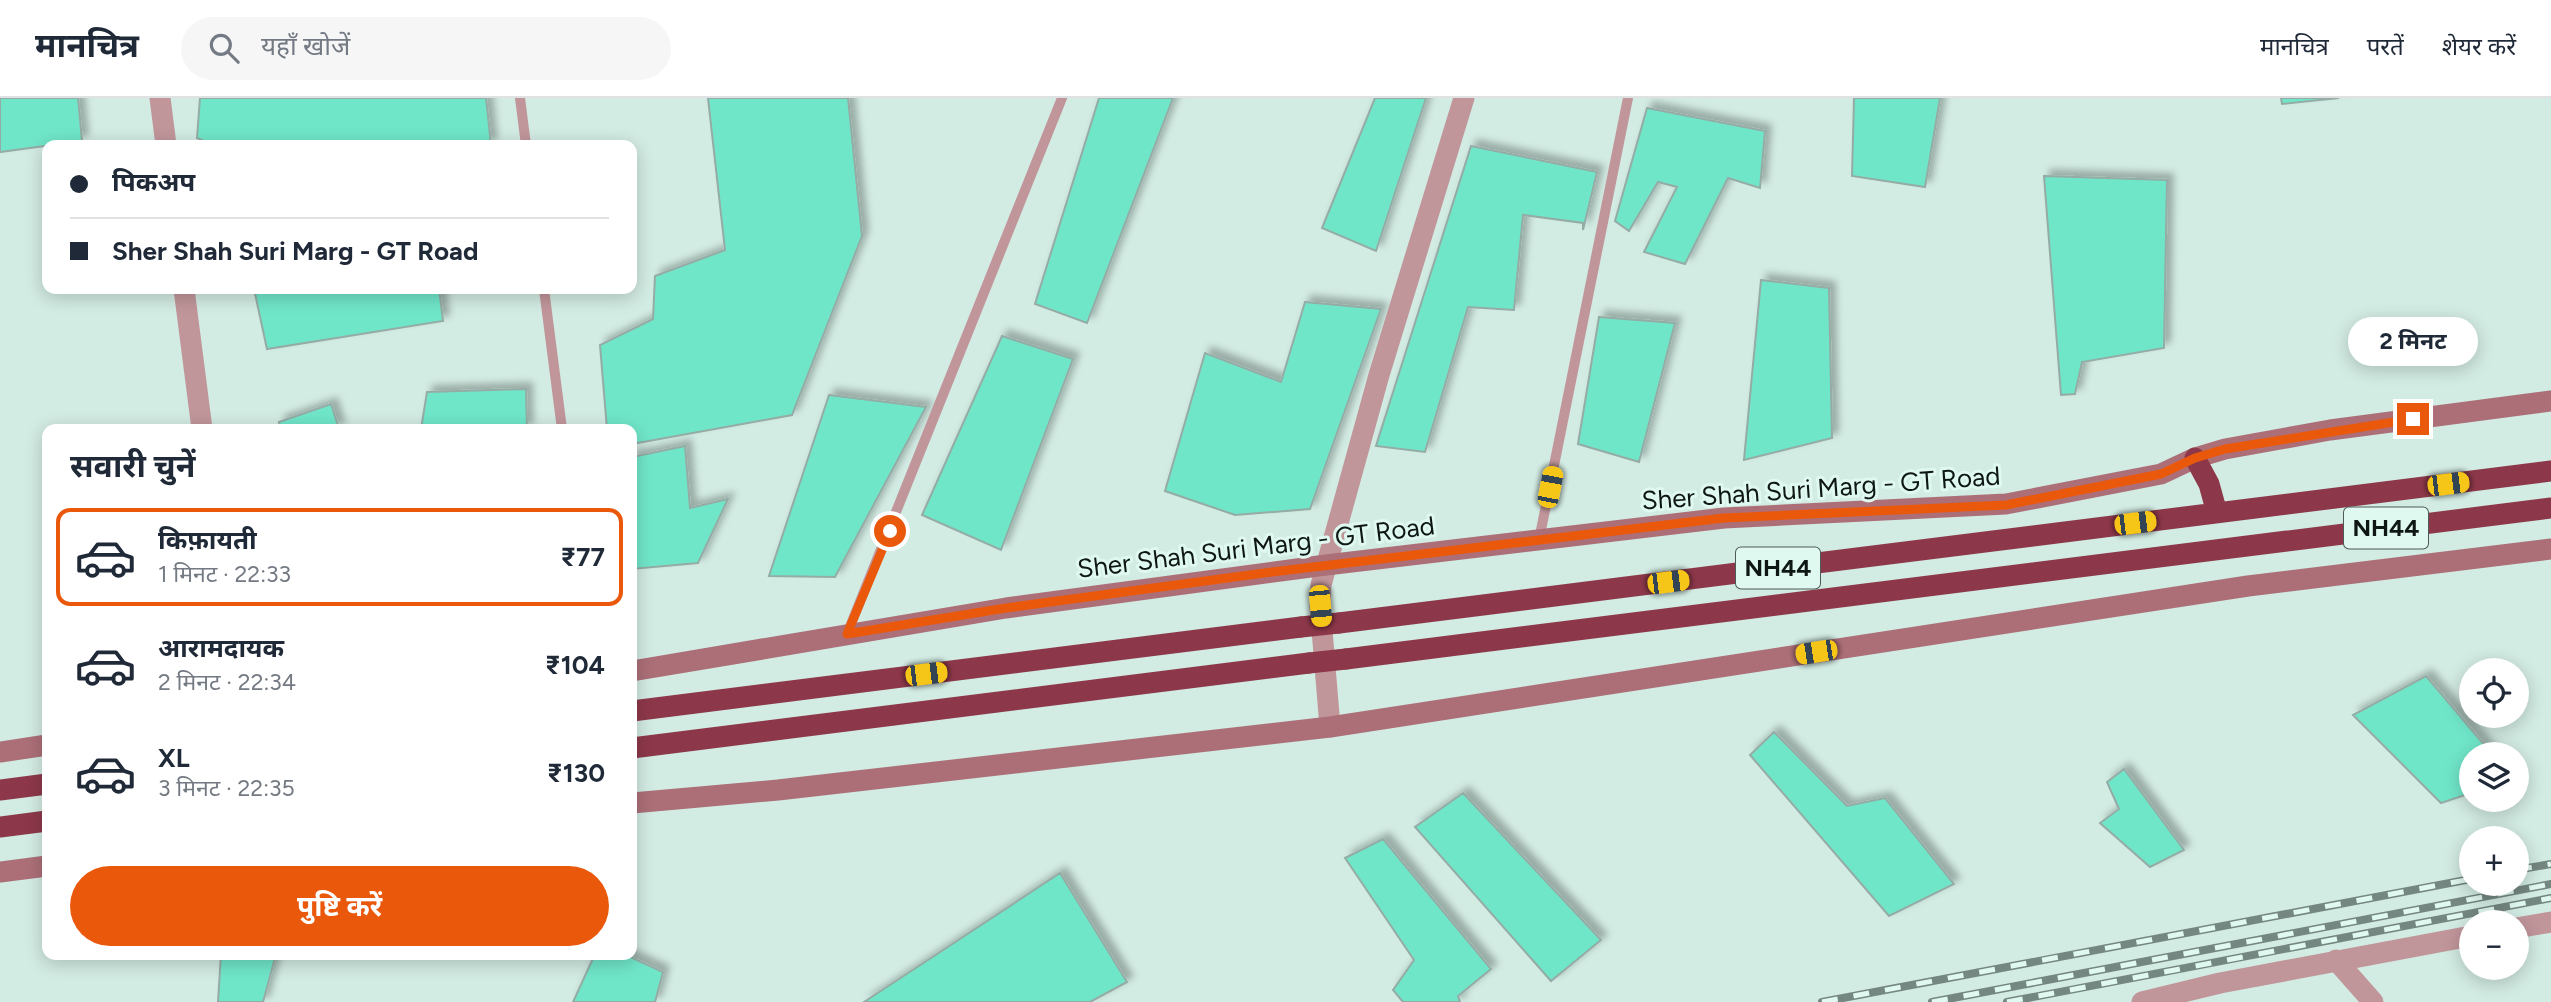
<!DOCTYPE html>
<html lang="hi">
<head>
<meta charset="utf-8">
<style>
	:root { --surface:#fff; --page:#f6f6f7; --text:#1f2937; --muted:#747a83; --line:#e0e1e3; --accent:#ea580c }
	body { margin:0; font-family:Figtree,"Noto Sans Devanagari",sans-serif; background:var(--page); color:var(--text); height:100vh; display:flex; flex-direction:column; font-size:26px; white-space:nowrap }
	* { box-sizing:border-box; margin:0 }
	p { font-size:23px; color:var(--muted) }
	.icon { flex:none; width:38px; height:38px; fill:none; stroke:currentColor; stroke-width:2; stroke-linecap:round; stroke-linejoin:round }
	.map { position:relative; flex:1; overflow:hidden }
	.sheet { position:absolute; left:42px; top:326px; width:595px; height:536px; display:flex; flex-direction:column; background:var(--surface); border-radius:14px; box-shadow:0 4px 18px #0003 }
	.sheet>* { flex:none }
	.banner { position:absolute; left:42px; top:42px; width:595px; height:154px; border-radius:14px; box-shadow:0 4px 18px #0003; display:grid; align-content:center; height:154px; padding:0 28px; background:var(--surface) }
	.buttons { position:absolute; left:2459px; top:560px; display:grid; gap:14px }
	.buttons a { display:grid; place-items:center; width:70px; height:70px; border-radius:50%; background:var(--surface); box-shadow:0 4px 18px #0003; font-size:35px }
	.end { position:absolute; width:32px; height:32px; margin:-16px; border:9px solid #ea580c; background:#fff; box-shadow:0 0 0 4px #fff }
	.from { border-radius:50% }
	.bubble { position:absolute; height:49px; border-radius:24px; background:var(--surface); box-shadow:0 4px 18px #0003; font-size:23px; font-weight:700; line-height:49px; text-align:center }
	.car { position:absolute; width:21px; height:42px; margin:-21px -10px; border-radius:9px; box-shadow:0 0 5px 2px #0007; background:linear-gradient(#f5c518 24%,#345 0 40%,#f5c518 0 76%,#345 0 86%,#f5c518 0) }
	.banner b { display:flex; align-items:center; gap:24px; height:66px; font-size:26px }
	.banner b+b { border-top:2px solid var(--line) }
	.banner i { width:18px; height:18px; background:var(--text) }
	ul { padding:0; list-style:none }
	li { display:flex; align-items:center; gap:21px; height:98px; margin:0 14px 10px; padding:0 14px; border:4px solid transparent; border-radius:14px }
	li div { flex:1 }
	li b { display:block; font-size:26px }
	li em { font-style:normal; font-weight:700 }
	li.active { border-color:var(--accent) }
	li>.icon { width:63px; height:63px; stroke-width:1.5 }
	h2 { padding:0 28px; font-size:32px; line-height:84px }
	.button { display:flex; gap:14px; margin-top:auto; padding:14px 28px }
	.button a { flex:1; height:80px; border-radius:42px; background:var(--accent); color:#fff; font-size:28px; font-weight:700; line-height:80px; text-align:center }
	header { display:flex; align-items:center; gap:42px; box-sizing:border-box; height:98px; padding:0 35px; background:var(--surface); border-bottom:2px solid var(--line) }
	header strong { font-size:33px }
	nav { display:flex; gap:38px; margin-inline-start:auto; font-size:24px }
	.search { width:490px; height:63px; background:var(--page); display:flex; align-items:center; gap:18px; box-sizing:border-box; padding:0 24px; border-radius:38px; color:var(--muted); font-size:26px }
	.map>svg:first-child { display:block }
	.building { fill:#70e6c9; stroke:#94aca5; stroke-width:2; filter:url(#shadow) }
	.lines { fill:none; stroke-linecap:round; stroke-linejoin:round }
	.lane { stroke:#c1969b; stroke-width:10 }
	.street { stroke:#c1969b; stroke-width:21 }
	.secondary { stroke:#ac6f78; stroke-width:21 }
	.highway { stroke:#8d384a; stroke-width:21 }
	.rail-casing { stroke:#758781; stroke-width:8 }
	.rail { stroke:#dff8f0; stroke-width:5; stroke-dasharray:16; stroke-linecap:butt }
	.highway-bridge { stroke:#8d384a; stroke-width:21 }
	.route { stroke:#ea580c; stroke-width:9 }
	.labels { text-anchor:middle; stroke-width:6; stroke-linejoin:round; paint-order:stroke }
	.shield { fill:#dff8f0; stroke:#4d5a56; stroke-width:2 }
	.shield-label { font-size:24px; font-weight:bold; fill:#0e1714 }
	.street-label { font-size:26px; fill:#0e1714; stroke:#dff8f0 }
</style>
</head>
<body>
<header>
<strong>मानचित्र</strong>
<div class="search"><svg class="icon" aria-label="search" viewBox="0 0 24 24"><circle cx="10" cy="10" r="6"/><path d="M15 15l6 6"/></svg>यहाँ खोजें</div>
<nav><a>मानचित्र</a><a>परतें</a><a>शेयर करें</a></nav>
</header>
<div class="map">
<svg width="2551" height="904" viewBox="0 0 2551 904">
	<defs>
		<filter id="shadow"><feDropShadow dx="6" dy="-6" stdDeviation="3.5" flood-color="#0004"/></filter>
	</defs>
	<rect width="100%" height="100%" fill="#d2ebe3"/>
	<!-- building -->
	<path class="building" d="M0,0H78L82,43L0,54Z
		M200,0H486L491,47H213L197,40Z
		M708,0H848L862,138L792,317L632,346V331H607L600,247L653,221L655,178L725,152Z
		M1099,0H1173L1087,225L1035,206Z
		M1375,0H1426L1376,153L1322,130Z
		M1854,0H1940L1925,89L1852,78Z
		M2281,0H2339L2282,6Z
		M1647,10L1765,33L1760,90L1728,80L1685,166L1644,154L1677,89L1658,84L1629,133L1615,123Z
		M1471,48L1597,74L1583,132V125L1523,117L1514,212L1468,209L1425,354L1376,348Z
		M2044,78L2167,82L2164,250L2082,264L2075,296L2061,297Z
		M1761,182L1829,190L1832,340L1744,362Z
		M254,191H439L443,223L267,251Z
		M1305,204L1381,211L1310,411L1235,417L1165,393L1205,255L1281,284Z
		M1599,219L1675,225L1639,364L1578,346Z
		M1002,238L1073,261L1001,452L922,417Z
		M526,291L527,331H421L427,294Z
		M829,297L926,309L835,479L769,478Z
		M331,306L339,331H280L279,324Z
		M685,348L690,410L728,401L698,465L632,471V359Z
		M2426,578L2492,656H2471V695L2441,705L2353,617Z
		M1774,634L1847,708L1885,700L1954,786L1889,818L1750,657Z
		M2124,671L2184,752L2150,769L2100,725L2119,711L2107,684Z
		M1463,695L1601,842L1551,883L1415,729Z
		M1383,741L1491,871L1458,898L1460,904H1403L1393,892L1414,862L1345,760Z
		M1060,775L1127,884L1090,904H864Z
		M221,856H276L263,904H218Z
		M595,856H624L663,874L655,904H573Z"/>
	<g class="lines">
		<!-- lane -->
		<path class="lane" d="M520,0L526,47
			M544,191L562,331
			M1539,442L1628,0
			M847,536L1062,0"/>
		<!-- street -->
		<path class="street" d="M160,0L166,47
			M184,191L202,331
			M1330,629L1320,508L1321,487L1379,277L1464,0
			M2516,830L2551,824
			M2336,862L2373,904
			M2142,904L2220,885L2471,838"/>
		<!-- secondary -->
		<path class="secondary" d="M632,573L1006,510L1326,467L1724,420L2006,406L2161,376L2195,360L2225,351L2330,332L2551,303
			M0,654L47,647
			M632,705L778,692L1330,629L2248,488L2551,451
			M0,774L47,768"/>
		<!-- highway -->
		<path class="highway" d="M2195,360L2209,386L2217,415
			M1339,525L2551,373
			M1346,561L2551,410
			M632,613L1301,529
			M632,650L1309,565
			M0,692L47,686
			M0,729L47,723"/>
		<!-- rail casing -->
		<g class="rail-casing">
			<path id="rail" d="M2516,772L2551,766
				M1822,904L2471,781
				M1932,904L2551,786
				M2007,904L2551,800"/>
		</g>
		<!-- rail -->
		<use href="#rail" class="rail"/>
		<!-- highway-bridge -->
		<path class="highway-bridge" d="M1301,529L1339,525
			M1309,565L1346,561"/>
	</g>
	<g class="lines">
		<!-- route -->
		<path class="route" d="M890,433L847,536L1006,510L1272,474L1724,420L2006,407L2161,376L2195,360L2225,351L2413,321"/>
	</g>
	<g class="labels">
		<!-- shield labels -->
		<g class="shield">
			<rect x="2344" y="409.5" width="84" height="41" rx="5"/>
			<rect x="1736" y="449.5" width="84" height="41" rx="5"/>
		</g>
		<g class="shield-label">
			<text x="2386" y="438">NH44</text>
			<text x="1778" y="478">NH44</text>
		</g>
		<!-- street labels -->
		<g class="street-label">
			<text transform="translate(1821 390) rotate(-4)" y="9">Sher Shah Suri Marg - GT Road</text>
			<text transform="translate(1256 449) rotate(-7)" y="9">Sher Shah Suri Marg - GT Road</text>
		</g>
	</g>
</svg>
<div class="buttons">
<a><svg class="icon" aria-label="locate" viewBox="0 0 24 24"><circle cx="12" cy="12" r="6"/><path d="M12 2v4M12 18v4M2 12h4M18 12h4"/></svg></a>
<a><svg class="icon" aria-label="layers" viewBox="0 0 24 24"><path d="M12 4l9 5-9 5-9-5zM3 14l9 5 9-5"/></svg></a>
<a>+</a>
<a>−</a>
</div>
<i class="end from" style="left:890px;top:433px"></i>
<i class="end" style="left:2413px;top:321px"></i>
<div class="bubble" style="left:2348px;top:219px;width:130px">2 मिनट</div>
<i class="car" style="left:2448px;top:386px;rotate:83deg"></i>
<i class="car" style="left:1550px;top:389px;rotate:11deg"></i>
<i class="car" style="left:2135px;top:425px;rotate:83deg"></i>
<i class="car" style="left:1668px;top:484px;rotate:83deg"></i>
<i class="car" style="left:1320px;top:508px;rotate:175deg"></i>
<i class="car" style="left:1816px;top:554px;rotate:261deg"></i>
<i class="car" style="left:926px;top:576px;rotate:83deg"></i>
<div class="banner">
<b><i class="from"></i>पिकअप</b>
<b><i></i>Sher Shah Suri Marg - GT Road</b>
</div>
<section class="sheet">
<h2>सवारी चुनें</h2>
<ul>
<li class="active"><svg class="icon" aria-label="car" viewBox="0 0 24 24"><path d="M5 17H2v-5l4-1 3-4h7l3 4 3 1v5h-3M9 17h6M6 11h13"/><circle cx="7" cy="17" r="2"/><circle cx="17" cy="17" r="2"/></svg><div><b>किफ़ायती</b><p>1 मिनट · 22:33</p></div><em>₹77</em></li>
<li><svg class="icon" aria-label="car" viewBox="0 0 24 24"><path d="M5 17H2v-5l4-1 3-4h7l3 4 3 1v5h-3M9 17h6M6 11h13"/><circle cx="7" cy="17" r="2"/><circle cx="17" cy="17" r="2"/></svg><div><b>आरामदायक</b><p>2 मिनट · 22:34</p></div><em>₹104</em></li>
<li><svg class="icon" aria-label="car" viewBox="0 0 24 24"><path d="M5 17H2v-5l4-1 3-4h7l3 4 3 1v5h-3M9 17h6M6 11h13"/><circle cx="7" cy="17" r="2"/><circle cx="17" cy="17" r="2"/></svg><div><b>XL</b><p>3 मिनट · 22:35</p></div><em>₹130</em></li>
</ul>
<div class="button"><a>पुष्टि करें</a></div>
</section>
</div>
</body>
</html>
